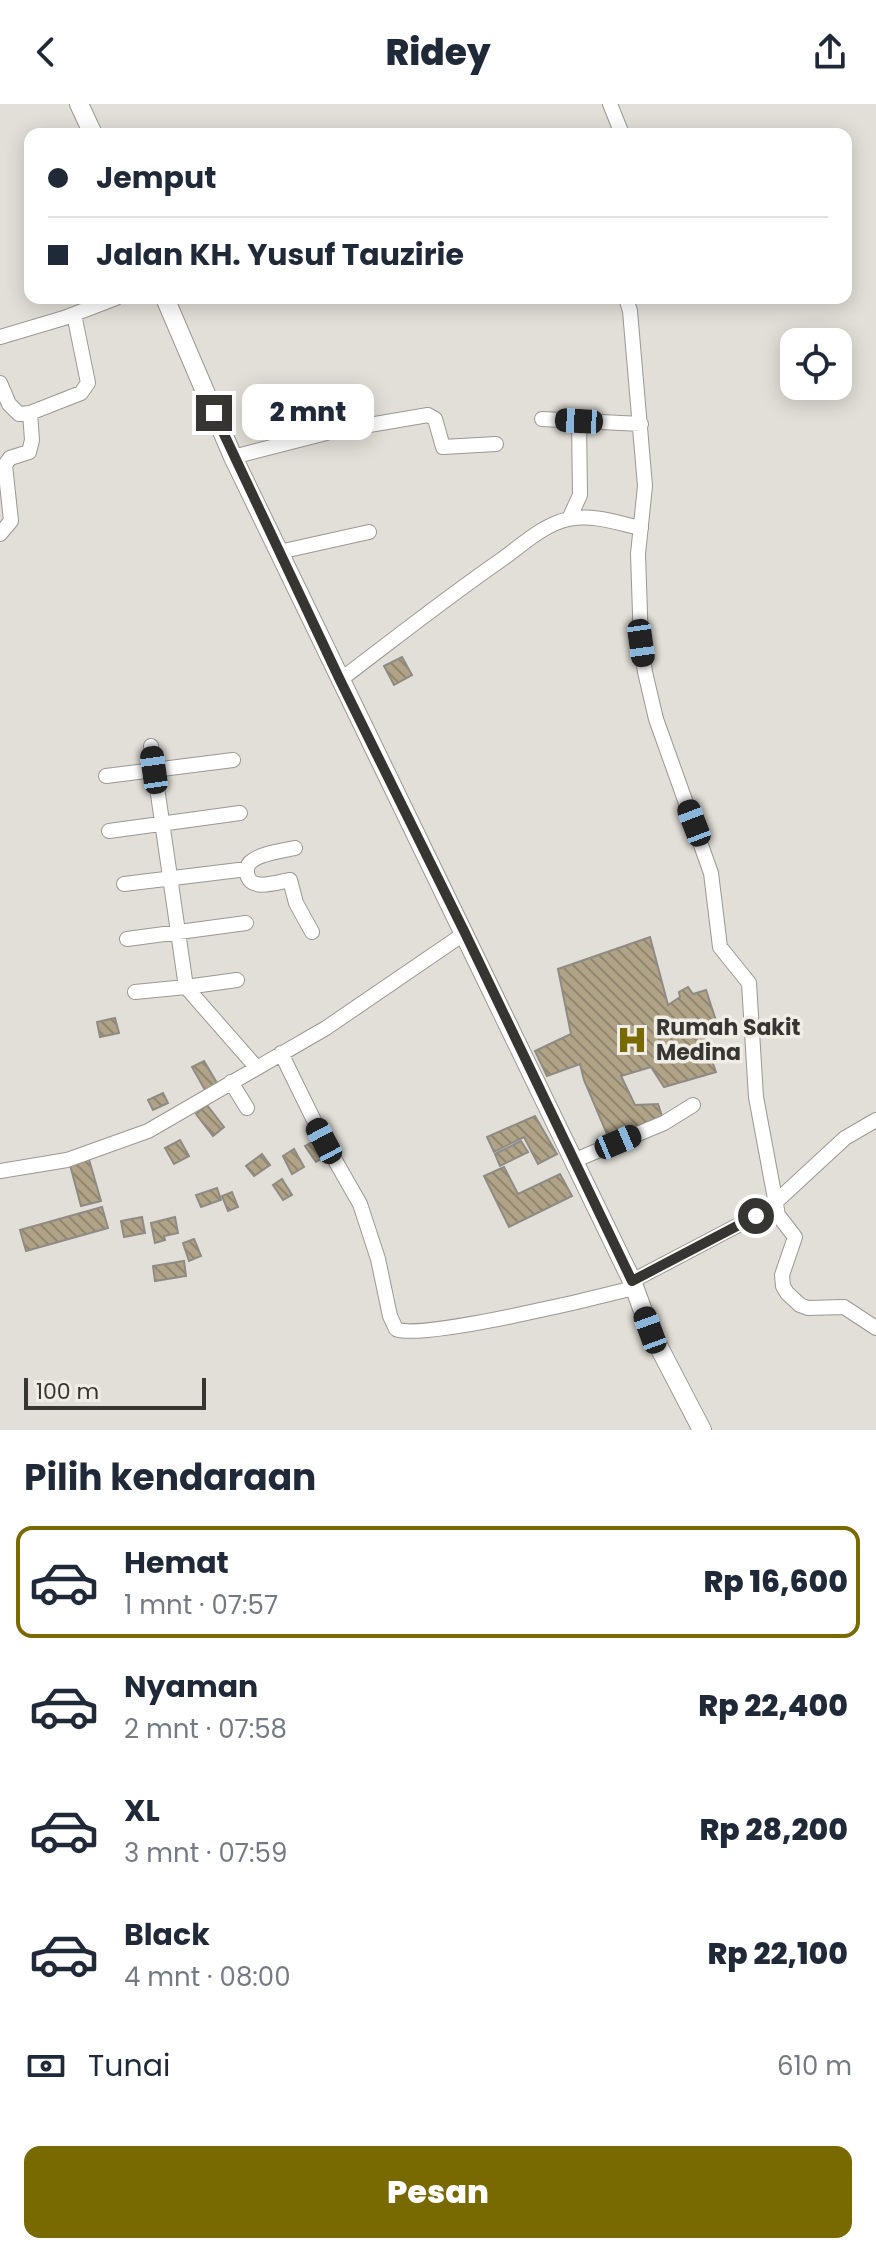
<!DOCTYPE html>
<html lang="id">
<head>
<meta charset="utf-8">
<style>
	:root { --surface:#fff; --page:#f6f6f7; --text:#1f2937; --muted:#747a83; --line:#e0e1e3; --accent:#786900 }
	body { margin:0; font-family:Poppins,sans-serif; background:var(--page); color:var(--text); height:100vh; display:flex; flex-direction:column; font-size:30px; white-space:nowrap }
	* { box-sizing:border-box; margin:0 }
	p { font-size:26px; color:var(--muted) }
	.icon { flex:none; width:44px; height:44px; fill:none; stroke:currentColor; stroke-width:2; stroke-linecap:round; stroke-linejoin:round }
	.map { position:relative; height:1326px; overflow:hidden }
	.drawer { display:flex; flex-direction:column; background:var(--surface); flex:1 }
	.drawer>* { flex:none }
	.hud { position:absolute; left:24px; top:24px; width:828px; height:176px; border-radius:16px; box-shadow:0 4px 20px #0003; display:grid; align-content:center; height:176px; padding:0 24px; background:var(--surface) }
	.tools { position:absolute; left:780px; top:224px; display:grid; gap:16px }
	.tools a { display:grid; place-items:center; width:72px; height:72px; border-radius:16px; background:var(--surface); box-shadow:0 4px 20px #0003; font-size:40px }
	.scale { position:absolute; left:24px; bottom:20px; width:182px; box-sizing:border-box; padding-left:8px; border:4px solid #363532; border-top:0; font-size:22px; line-height:28px; white-space:nowrap; color:#363532; -webkit-text-stroke:6px #f0ece6; paint-order:stroke }
	.end { position:absolute; width:36px; height:36px; margin:-18px; border:10px solid #363532; background:#fff; box-shadow:0 0 0 4px #fff }
	.from { border-radius:50% }
	.bubble { position:absolute; height:56px; border-radius:16px; background:var(--surface); box-shadow:0 4px 20px #0003; font-size:26px; font-weight:800; line-height:56px; text-align:center }
	.car { position:absolute; width:24px; height:48px; margin:-24px -12px; border-radius:10px; box-shadow:0 0 6px 2px #0007; background:linear-gradient(#222 24%,#8ab4d8 0 40%,#222 0 76%,#8ab4d8 0 86%,#222 0) }
	.hud b { display:flex; align-items:center; gap:28px; height:76px; font-size:30px }
	.hud b+b { border-top:2px solid var(--line) }
	.hud i { width:20px; height:20px; background:var(--text) }
	ul { padding:0; list-style:none }
	li { display:flex; align-items:center; gap:24px; height:112px; margin:0 16px 12px; padding:0 8px; border:4px solid transparent; border-radius:16px }
	li div { flex:1 }
	li b { display:block; font-size:30px }
	li em { font-style:normal; font-weight:800 }
	li.selected { border-color:var(--accent) }
	li>.icon { width:72px; height:72px; stroke-width:1.5 }
	h2 { padding:0 24px; font-size:36px; line-height:96px }
	.pay { display:flex; align-items:center; gap:20px; height:88px; padding:0 24px; font-size:30px }
	.pay p { margin-inline-start:auto }
	.cta { display:flex; gap:16px; margin-top:auto; padding:16px 24px }
	.cta a { flex:1; height:92px; border-radius:16px; background:var(--accent); color:#fff; font-size:32px; font-weight:800; line-height:92px; text-align:center }
	header { display:flex; justify-content:space-between; align-items:center; height:104px; padding:0 24px; background:var(--surface); font-size:36px; font-weight:800 }
	.map>svg:first-child { display:block }
	.building { fill:url(#building-back-hatch); stroke:#8e8b85; stroke-width:2 }
	.lines { fill:none; stroke-linecap:round; stroke-linejoin:round }
	.minor-casing { stroke:#9b9892; stroke-width:16 }
	.major-casing { stroke:#9b9892; stroke-width:20 }
	.minor { stroke:#fff; stroke-width:14 }
	.major { stroke:#fff; stroke-width:18 }
	.route { stroke:#363532; stroke-width:10 }
	.labels { text-anchor:middle; stroke-width:7; stroke-linejoin:round; paint-order:stroke }
	.poi-label { font-size:22px; font-weight:bold; fill:#363532; stroke:#f0ece6; text-anchor:start }
</style>
</head>
<body>
<header><svg class="icon" aria-label="back" viewBox="0 0 24 24"><path d="M15 5l-7 7 7 7"/></svg>Ridey<svg class="icon" aria-label="share" viewBox="0 0 24 24"><path d="M12 15V3M7 8l5-5 5 5M5 13v7h14v-7"/></svg></header>
<div class="map">
<svg width="876" height="1326" viewBox="0 0 876 1326">
	<defs>
		<pattern id="building-back-hatch" width="6" height="6" patternUnits="userSpaceOnUse" patternTransform="scale(2)"><rect width="6" height="6" fill="#b1a387"/><path d="M-1 5l2 2M0 0l6 6M5-1l2 2" fill="none" stroke="#91866f"/></pattern>
	</defs>
	<rect width="100%" height="100%" fill="#e2dfd8"/>
	<!-- building -->
	<path class="building" d="M402,553L412,571L394,581L384,562Z
		M650,833L668,901L680,893L679,888L688,883L693,890L706,886L719,926L704,934L716,968L664,983L651,963L621,972L635,1001L658,1000L662,1012L609,1035L584,976L580,960L547,972L535,947L571,930L558,865Z
		M115,914L119,929L100,933L97,918Z
		M204,957L217,979L205,986L192,963Z
		M163,989L168,999L153,1006L148,996Z
		M207,1001L224,1023L213,1032L196,1010Z
		M535,1012L557,1050L538,1060L524,1033L494,1048L487,1033Z
		M317,1035L327,1051L316,1058L305,1042Z
		M180,1036L189,1052L174,1060L165,1044Z
		M521,1037L528,1048L500,1062L495,1050Z
		M294,1045L304,1063L292,1070L283,1052Z
		M262,1050L270,1061L254,1072L246,1062Z
		M88,1052L101,1097L81,1102L69,1057Z
		M504,1063L518,1090L560,1070L572,1092L509,1123L484,1072Z
		M282,1075L292,1091L283,1096L273,1081Z
		M217,1084L221,1096L201,1103L196,1091Z
		M232,1088L238,1103L228,1107L222,1092Z
		M102,1103L108,1124L26,1147L20,1126Z
		M142,1113L145,1129L124,1133L121,1117Z
		M175,1113L178,1129L164,1132L165,1136L155,1139L151,1119Z
		M194,1135L201,1152L189,1157L183,1139Z
		M184,1157L186,1172L155,1177L153,1162Z"/>
	<g class="lines">
		<!-- minor casing -->
		<g class="minor-casing">
			<path id="minor" d="M610,0L622,30
				M626,194L630,207L645,382L638,450L641,539L645,568L656,615L711,769L720,843L749,879L756,993L778,1111L795,1133L782,1171L783,1182L787,1189L800,1201L808,1204L844,1203L876,1224
				M0,233L64,214L116,194
				M0,279L9,300L19,310L30,309
				M542,315L641,320
				M233,353L334,327L428,311L435,315L443,343L496,340
				M569,415L580,391L579,317
				M0,430L11,417L5,361L10,354L29,348L32,336L30,309L81,289L88,279L74,210
				M279,448L369,428
				M340,576C393,536 446,494 501,456C522,441 544,420 569,415C594,410 617,419 641,424
				M106,672L233,656
				M109,727L240,709
				M295,744C282,747 262,749 252,757C248,759 247,763 247,768C248,789 277,778 290,776L296,799L312,828
				M124,780L247,765
				M127,835L246,819
				M237,876L186,883L256,963
				M135,888L186,883L151,642
				M281,949L324,1037L360,1100L378,1155L390,1212L396,1225C420,1237 599,1193 634,1184
				M231,978L247,1004
				M573,1057L664,1019L693,1001
				M0,1067L67,1056L148,1027L326,924L465,829
				M632,1177L767,1106L845,1034L876,1016"/>
		</g>
		<!-- major casing -->
		<g class="major-casing">
			<path id="major" d="M79,0L93,30
				M165,194L233,353L632,1177L650,1226L702,1326"/>
		</g>
		<!-- minor -->
		<use href="#minor" class="minor"/>
		<!-- major -->
		<use href="#major" class="major"/>
	</g>
	<g class="lines">
		<!-- route -->
		<path class="route" d="M214,309L340,576L465,829L632,1177L756,1112"/>
	</g>
	<!-- icons -->
	<defs>
		<g id="hospital-bare" transform="scale(2.4)"><path d="M-5-5h3v3.5h4V-5h3V5h-3V1.5h-4V5h-3Z" fill="#786900" stroke="#f0ece6" stroke-width="2.5" paint-order="stroke"/></g>
	</defs>
	<g fill-rule="evenodd">
		<use href="#hospital-bare" x="632" y="936"/>
	</g>
	<g class="labels">
		<!-- poi labels -->
		<g class="poi-label">
			<text x="656" y="931">Rumah Sakit<tspan x="656" dy="25">Medina</tspan></text>
		</g>
	</g>
</svg>
<div class="tools">
<a><svg class="icon" aria-label="locate" viewBox="0 0 24 24"><circle cx="12" cy="12" r="6"/><path d="M12 2v4M12 18v4M2 12h4M18 12h4"/></svg></a>
</div>
<div class="scale">100 m</div>
<i class="end from" style="left:756px;top:1112px"></i>
<i class="end" style="left:214px;top:309px"></i>
<div class="bubble" style="left:242px;top:280px;width:132px">2 mnt</div>
<i class="car" style="left:579px;top:317px;rotate:273deg"></i>
<i class="car" style="left:641px;top:539px;rotate:172deg"></i>
<i class="car" style="left:154px;top:666px;rotate:352deg"></i>
<i class="car" style="left:694px;top:719px;rotate:339deg"></i>
<i class="car" style="left:324px;top:1037px;rotate:332deg"></i>
<i class="car" style="left:618px;top:1038px;rotate:67deg"></i>
<i class="car" style="left:650px;top:1226px;rotate:340deg"></i>
<div class="hud">
<b><i class="from"></i>Jemput</b>
<b><i></i>Jalan KH. Yusuf Tauzirie</b>
</div>
</div>
<section class="drawer">
<h2>Pilih kendaraan</h2>
<ul>
<li class="selected"><svg class="icon" aria-label="car" viewBox="0 0 24 24"><path d="M5 17H2v-5l4-1 3-4h7l3 4 3 1v5h-3M9 17h6M6 11h13"/><circle cx="7" cy="17" r="2"/><circle cx="17" cy="17" r="2"/></svg><div><b>Hemat</b><p>1 mnt · 07:57</p></div><em>Rp 16,600</em></li>
<li><svg class="icon" aria-label="car" viewBox="0 0 24 24"><path d="M5 17H2v-5l4-1 3-4h7l3 4 3 1v5h-3M9 17h6M6 11h13"/><circle cx="7" cy="17" r="2"/><circle cx="17" cy="17" r="2"/></svg><div><b>Nyaman</b><p>2 mnt · 07:58</p></div><em>Rp 22,400</em></li>
<li><svg class="icon" aria-label="car" viewBox="0 0 24 24"><path d="M5 17H2v-5l4-1 3-4h7l3 4 3 1v5h-3M9 17h6M6 11h13"/><circle cx="7" cy="17" r="2"/><circle cx="17" cy="17" r="2"/></svg><div><b>XL</b><p>3 mnt · 07:59</p></div><em>Rp 28,200</em></li>
<li><svg class="icon" aria-label="car" viewBox="0 0 24 24"><path d="M5 17H2v-5l4-1 3-4h7l3 4 3 1v5h-3M9 17h6M6 11h13"/><circle cx="7" cy="17" r="2"/><circle cx="17" cy="17" r="2"/></svg><div><b>Black</b><p>4 mnt · 08:00</p></div><em>Rp 22,100</em></li>
</ul>
<div class="pay"><svg class="icon" aria-label="cash" viewBox="0 0 24 24"><path d="M3 7h18v10H3z"/><circle cx="12" cy="12" r="2"/></svg>Tunai<p>610 m</p></div>
<div class="cta"><a>Pesan</a></div>
</section>
</body>
</html>
